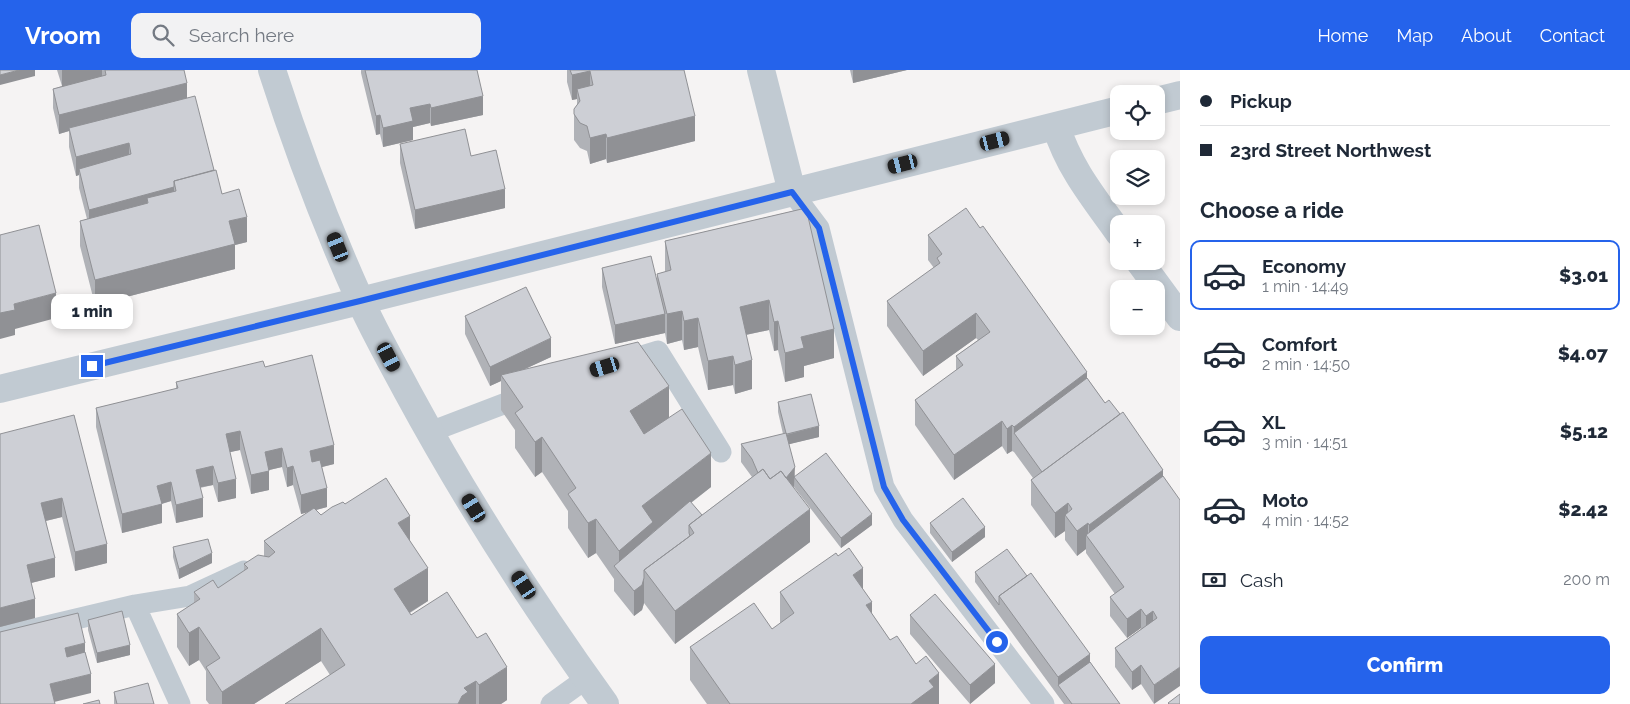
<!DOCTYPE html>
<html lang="en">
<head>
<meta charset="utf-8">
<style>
	:root { --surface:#fff; --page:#f2f2f3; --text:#1f2937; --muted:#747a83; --line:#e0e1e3; --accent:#2563eb }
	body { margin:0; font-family:Raleway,sans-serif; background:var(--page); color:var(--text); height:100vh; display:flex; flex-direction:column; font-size:19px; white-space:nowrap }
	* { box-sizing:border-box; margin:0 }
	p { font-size:16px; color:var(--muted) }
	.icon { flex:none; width:28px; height:28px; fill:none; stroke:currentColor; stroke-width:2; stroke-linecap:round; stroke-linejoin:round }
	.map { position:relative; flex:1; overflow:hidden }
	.panel { display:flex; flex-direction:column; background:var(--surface); width:450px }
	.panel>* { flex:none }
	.banner { display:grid; align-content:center; height:110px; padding:0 20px; background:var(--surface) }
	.fabs { position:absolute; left:1110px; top:15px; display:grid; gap:10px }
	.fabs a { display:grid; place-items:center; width:55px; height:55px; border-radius:10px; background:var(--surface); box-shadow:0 2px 8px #0003; font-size:25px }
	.end { position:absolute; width:22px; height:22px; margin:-11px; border:6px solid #2563eb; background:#fff; box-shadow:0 0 0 2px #fff }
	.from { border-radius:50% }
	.bubble { position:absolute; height:35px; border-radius:10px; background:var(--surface); box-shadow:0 2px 8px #0003; font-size:16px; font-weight:800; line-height:35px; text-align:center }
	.car { position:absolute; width:15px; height:30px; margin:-15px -8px; border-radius:6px; box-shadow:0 0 4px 1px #0007; background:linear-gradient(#222 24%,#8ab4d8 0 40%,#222 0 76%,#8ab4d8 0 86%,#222 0) }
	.banner b { display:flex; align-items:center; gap:18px; height:48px; font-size:19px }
	.banner b+b { border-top:1px solid var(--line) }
	.banner i { width:12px; height:12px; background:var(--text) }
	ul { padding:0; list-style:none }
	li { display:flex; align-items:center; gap:15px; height:70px; margin:0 10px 8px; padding:0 10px; border:2px solid transparent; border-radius:10px }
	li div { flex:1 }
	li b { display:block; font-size:19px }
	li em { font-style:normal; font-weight:800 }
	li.active { border-color:var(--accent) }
	li>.icon { width:45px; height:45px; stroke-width:1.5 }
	h2 { padding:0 20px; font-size:22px; line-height:60px }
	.pay { display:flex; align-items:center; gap:12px; height:55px; padding:0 20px; font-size:19px }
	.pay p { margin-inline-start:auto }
	.action { display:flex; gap:10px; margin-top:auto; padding:10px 20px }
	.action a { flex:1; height:58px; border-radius:10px; background:var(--accent); color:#fff; font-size:20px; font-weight:800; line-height:58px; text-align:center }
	header { display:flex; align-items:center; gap:30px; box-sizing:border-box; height:70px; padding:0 25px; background:var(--accent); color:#fff }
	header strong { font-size:24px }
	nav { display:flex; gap:28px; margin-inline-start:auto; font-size:18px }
	.search { width:350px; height:45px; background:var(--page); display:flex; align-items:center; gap:12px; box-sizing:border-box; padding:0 18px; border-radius:10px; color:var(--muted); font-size:19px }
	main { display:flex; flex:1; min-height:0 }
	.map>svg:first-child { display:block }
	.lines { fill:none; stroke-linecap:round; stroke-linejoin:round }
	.lane { stroke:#c1cad2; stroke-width:21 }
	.street { stroke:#c1cad2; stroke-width:28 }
	.wall { fill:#b0b2b7 }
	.shaded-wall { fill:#909195 }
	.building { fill:#cdcfd5; stroke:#909195 }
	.route { stroke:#2563eb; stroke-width:6 }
</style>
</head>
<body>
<header>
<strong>Vroom</strong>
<div class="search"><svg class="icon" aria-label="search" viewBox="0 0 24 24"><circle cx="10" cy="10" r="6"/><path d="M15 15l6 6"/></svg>Search here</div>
<nav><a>Home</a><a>Map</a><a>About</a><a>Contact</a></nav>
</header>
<main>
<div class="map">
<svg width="1180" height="634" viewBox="0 0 1180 634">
	<rect width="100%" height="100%" fill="#f5f3f3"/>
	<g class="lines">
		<!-- lane -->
		<path class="lane" d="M792,122L819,158L884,417L903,450L1044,634
			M619,293L658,281L721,382
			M430,362L527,325
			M135,535L180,634
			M0,567L135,535L190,526L244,501
			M551,634L587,608"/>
		<!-- street -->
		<path class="street" d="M272,0C297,78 326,155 360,230C374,261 391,291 407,321C466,430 533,534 605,634
			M761,0L792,122
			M1156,31L1180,25
			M1056,56C1069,98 1094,128 1119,163
			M1139,191L1180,247
			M0,319L360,231L1119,40"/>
	</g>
	<!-- wall -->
	<path class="wall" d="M57,0H184L187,28L214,100L222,124L247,172L235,175V199L95,235L80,176V151L87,149L79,118V105L76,106L69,77V61L59,64L53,38V19L62,16Z
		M361,0H477L483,45L431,56L430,53L413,57V70L383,77L380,64L376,65L361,3Z
		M567,0H684L695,71L607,93L606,89L590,94L587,81L580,78L574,70V39L577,35V29L572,30L567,12Z
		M850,0H907L853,13Z
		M400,74L471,86L505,138L415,159L400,93Z
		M806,138L834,288L804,296V307L785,312L778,280L774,281L769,260L746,265L752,319L735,324L733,315L708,320L698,277L684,280L682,270L667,274L665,263L615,274L602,217V198L657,212V204L665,202V171Z
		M980,158L1105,333L1120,344L1163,400L1154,634L1141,614L1132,620L1115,597V578L1141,559V558L1127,568L1110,546V527L1115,524L1086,483V479L1077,486L1065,470V461L1055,468L1031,435V410L1033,408L1014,382L1012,381L1007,384L1002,376L954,410L915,355V330L956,301V286L978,270L976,268L923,306L887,256V231L934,198L928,190V165Z
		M465,246L551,287L523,300L669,348L711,417L691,433L702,445L752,407L741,392V374L783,364L778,342V332L819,367L789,374L795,407L872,455L841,478L794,417V416L793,418L810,472L675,574L644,533L642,540L634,546L614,521V509L596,483L588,488L568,458V441L542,402L535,407L515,378V360L501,340V311L490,316L465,264Z
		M265,297L334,394L322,397L327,437L316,440L321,445L345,434L410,471L428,531L410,543L411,545L507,630L501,634H285L330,605L321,591L254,634H209L206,630V601L199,590L189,596L177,577V544L194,533V522L218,518L244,501V494L264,486V471L308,442L301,444L293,415L287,417L282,397L269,400V420L251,424L240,380L230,382L236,428L218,432L213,415L200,418L203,447L176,453L171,431L162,434V453L122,463L96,357V338L176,319V312Z
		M74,345L107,493L75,501L62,447L46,451L55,507L31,513L35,548L0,557Z
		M930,453L985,467L952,492L930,463Z
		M173,477L212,493L179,509L173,487Z
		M975,502L1090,592L1120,634H1064L975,512Z
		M863,520L872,544L890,570L939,634H707L690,610V577L772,559L780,554V522Z
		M910,545L995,613L970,634L910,564Z
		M88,550L130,585L97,593L88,560Z
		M114,622L154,634H114Z"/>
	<!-- shaded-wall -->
	<path class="shaded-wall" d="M19,0H35V6L0,15V5Z
		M62,0H102V7L62,17Z
		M853,0H907L853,13Z
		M590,1V26L577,19V29L572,30V5Z
		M187,13V31L69,58V61L59,64V45Z
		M483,26V45L431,56V38Z
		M430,34V53L413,57V70L383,77V58L410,38Z
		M380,45V64L376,65V46Z
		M695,46V71L607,93V68Z
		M606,64V89L590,94V68Z
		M129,73V92L79,99V105L76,106V87Z
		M174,117V136L148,133L147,128V143L89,159V140Z
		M505,119V138L415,159V140Z
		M247,147V172L235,175V199L95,235V210L229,151Z
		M56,223V248L15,259V265L0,269V243L14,234Z
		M769,230V260L740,266V237Z
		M682,241V270L667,274V244Z
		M976,243V268L923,306V281Z
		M665,244V263L615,274V255Z
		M698,248V277L684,280V251Z
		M778,251V280L774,281V252Z
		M834,259V288L804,296V307L785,312V283L801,267Z
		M551,268V287L503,309L501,305V311L490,316V297Z
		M733,286V315L708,320V291Z
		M752,290V319L735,324V295Z
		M1087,302V327L1014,363V382V357Z
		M669,316V351L630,375V341Z
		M1002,351V376L954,410V385Z
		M1012,355V381L1007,384V359Z
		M819,356V367L786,375V365Z
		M240,361V380L226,383V364Z
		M542,367V402L535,407V372Z
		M334,375V394L310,400V381Z
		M282,378V397L265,401V382Z
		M711,383V417L653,462L619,502V481L642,436Z
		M213,396V415L196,418V400Z
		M293,396V415L287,417V398Z
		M795,397L794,416L781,434L770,423Z
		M1163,400V425L1089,468V455Z
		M269,401V420L251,424V405Z
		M236,409V428L218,432V413Z
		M171,412V431L157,435V416Z
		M327,418V437L301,444V425Z
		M62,428V447L41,452V433Z
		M203,428V447L176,453V435Z
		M1068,433V449L1065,445V461L1055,468V443Z
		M162,434V453L122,463V444Z
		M810,439V472L675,574V541Z
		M872,444V455L841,478V468Z
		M410,446V479L398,453Z
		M596,449V483L588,488V453Z
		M1088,453V467L1086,465V479L1077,486V461Z
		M985,457V467L952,492V482Z
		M107,474V493L75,501V482Z
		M212,483V493L179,509V499Z
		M55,488V507L27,514V495Z
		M428,498V531L394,552V519Z
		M863,498V531L853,505Z
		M644,508V533L642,540L634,546V521Z
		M35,529V548L0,557V538Z
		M872,532V565L866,535Z
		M1141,539V558L1127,568V549Z
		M1153,541V560L1146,565V546Z
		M199,557V590L189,596V563Z
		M321,558V591L254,634H222V622Z
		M85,573V591L65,596V578Z
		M130,575V585L97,593V583Z
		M1090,584V603L1058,615V607Z
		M995,594V613L970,634V615Z
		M1141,595V614L1132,620V602Z
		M507,597V630L501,634H479V615Z
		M1180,597V616L1154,634V615Z
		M939,603V634H911L929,611Z
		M91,604V623L50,633V614Z
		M476,611V634H458L464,618Z"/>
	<!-- building -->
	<path class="building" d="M0,0H19L0,5Z
		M105,0H184L187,13L59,45L53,19L106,5Z
		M365,0H477L483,26L431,38L430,34L410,38L413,51L383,58L380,45L376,46Z
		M570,0H684L695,46L607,68L606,64L590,68L587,56L580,53L574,44V39L580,31L577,19L593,15L590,1L572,5Z
		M195,26L214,100L174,111V117L89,140L79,99L131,84L129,73L76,87L69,58Z
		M465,59L471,86L496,80L505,119L415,140L400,74Z
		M216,100L222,124L239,119L247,147L229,151L235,174L95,210L80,151L148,133L147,128L176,121L174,111Z
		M806,138L834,259L801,267L804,278L785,283L778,251L774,252L769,230L740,237L752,290L735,295L733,286L708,291L698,248L684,251L682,241L667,244L657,204L671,200L665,171Z
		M966,138L980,158L983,156L1087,302L1014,357L1012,355L1007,359L1002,351L954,385L915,330L963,295L956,286L990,262L976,243L923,281L887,231L940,193L937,188L942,184L928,165Z
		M39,155L56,223L14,234L15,240L0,243V165Z
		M651,186L665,244L615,255L602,198Z
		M526,217L551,268L490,297L465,246Z
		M638,272L669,316L630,341L644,364L682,339L711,383L642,436L653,452L619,481L596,449L588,453L568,424L576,418L542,367L535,372L515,343L523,337L501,305Z
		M312,285L334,375L310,381L312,392L320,390L327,418L301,425L293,396L287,398L282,378L265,382L269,401L251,405L240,361L226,364L236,409L218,413L213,396L196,400L203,428L176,435L171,412L157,416L162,434L122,444L96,338L178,318L176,312L263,291L265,297Z
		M1087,308L1105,333L1109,330L1120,344L1042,402L1014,363Z
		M811,324L819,356L787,364L786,363L778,332Z
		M1123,342L1163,400L1089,455L1088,453L1077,461L1065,445L1072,439L1068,433L1055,443L1031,410Z
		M74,345L107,474L75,482L62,428L41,433L55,488L27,495L35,529L0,538V364Z
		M786,363L795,397L786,408L781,401L770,409L763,399L758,403L752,389L741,374Z
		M826,383L872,444L841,468L794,407Z
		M763,399L770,409L781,401L810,439L675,541L644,500L694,463L689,455Z
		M1163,406L1180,430V597L1154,615L1141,595L1132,602L1115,578L1157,548L1153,541L1146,546L1141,539L1127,549L1110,527L1124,517L1086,465Z
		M386,408L410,446L398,453L428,498L394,519L411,545L447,522L477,568L486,563L507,597L479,615L476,611L464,618L468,622L462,626L458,634H285L345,595L321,558L222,622L206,597L220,588L199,557L189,563L177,544L200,529L194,522L213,510L218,518L248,498L244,494L258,485L269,487L275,482L264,471L314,438L321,445L332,437L343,432L345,434Z
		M963,428L985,457L952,482L930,453Z
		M690,431L702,445L689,455V463L690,466L644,500V508L642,515L634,521L614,496Z
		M208,469L212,483L179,499L173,477Z
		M849,478L863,498L853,505L872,532L866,535L890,570L897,566L916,594L926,586L939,603L929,611L934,617L911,634H730L690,577L754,533L772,559L794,543L780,522L836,483L838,486Z
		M1007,479L1027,506L999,526V535L975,502Z
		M1031,503L1090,584L1058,607L999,526Z
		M935,524L995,594L970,615L910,545Z
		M122,541L130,575L97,583L88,550Z
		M78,543L85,573L65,578L67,587L85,582L91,604L50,614L55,634H0V562Z
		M1090,592L1120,634H1072L1058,615Z
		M148,613L154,634H117L114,622Z
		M1180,624V634H1169L1168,633Z
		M99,630L100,634H83Z"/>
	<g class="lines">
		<!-- route -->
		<path class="route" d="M92,296L360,231L792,122L819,158L884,417L903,450L997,572"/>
	</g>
</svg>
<div class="fabs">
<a><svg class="icon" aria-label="locate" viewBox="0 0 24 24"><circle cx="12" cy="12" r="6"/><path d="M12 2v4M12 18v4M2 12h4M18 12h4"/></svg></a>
<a><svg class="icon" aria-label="layers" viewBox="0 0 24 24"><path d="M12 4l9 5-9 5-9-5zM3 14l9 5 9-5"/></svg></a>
<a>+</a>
<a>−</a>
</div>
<i class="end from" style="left:997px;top:572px"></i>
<i class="end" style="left:92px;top:296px"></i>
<div class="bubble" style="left:51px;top:224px;width:82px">1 min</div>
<i class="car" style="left:995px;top:71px;rotate:76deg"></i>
<i class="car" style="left:903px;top:94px;rotate:256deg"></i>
<i class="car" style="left:338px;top:177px;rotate:338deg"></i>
<i class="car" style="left:389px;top:287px;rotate:152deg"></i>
<i class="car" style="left:605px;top:297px;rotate:253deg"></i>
<i class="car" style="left:474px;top:438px;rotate:328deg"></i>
<i class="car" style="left:524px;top:515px;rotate:326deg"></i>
</div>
<section class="panel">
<div class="banner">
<b><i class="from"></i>Pickup</b>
<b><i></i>23rd Street Northwest</b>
</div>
<h2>Choose a ride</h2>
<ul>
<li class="active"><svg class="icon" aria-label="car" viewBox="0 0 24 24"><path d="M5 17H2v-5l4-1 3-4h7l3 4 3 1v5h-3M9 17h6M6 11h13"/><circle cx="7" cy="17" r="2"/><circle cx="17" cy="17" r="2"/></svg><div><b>Economy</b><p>1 min · 14:49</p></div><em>$3.01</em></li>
<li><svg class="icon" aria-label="car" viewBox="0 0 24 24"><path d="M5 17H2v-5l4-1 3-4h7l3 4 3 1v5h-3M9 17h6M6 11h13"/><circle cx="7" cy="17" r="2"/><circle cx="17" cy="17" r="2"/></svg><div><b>Comfort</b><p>2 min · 14:50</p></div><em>$4.07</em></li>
<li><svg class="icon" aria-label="car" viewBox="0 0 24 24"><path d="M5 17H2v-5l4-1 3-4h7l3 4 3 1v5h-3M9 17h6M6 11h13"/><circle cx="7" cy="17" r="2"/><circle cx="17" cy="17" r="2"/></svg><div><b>XL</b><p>3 min · 14:51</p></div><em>$5.12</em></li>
<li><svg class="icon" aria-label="car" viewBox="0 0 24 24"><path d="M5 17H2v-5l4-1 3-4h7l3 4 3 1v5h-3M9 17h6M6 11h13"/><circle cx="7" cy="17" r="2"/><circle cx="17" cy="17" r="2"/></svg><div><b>Moto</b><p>4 min · 14:52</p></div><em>$2.42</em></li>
</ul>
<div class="pay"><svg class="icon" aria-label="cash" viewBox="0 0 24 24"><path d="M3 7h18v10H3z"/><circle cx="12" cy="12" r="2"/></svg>Cash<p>200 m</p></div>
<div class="action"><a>Confirm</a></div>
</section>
</main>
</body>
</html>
